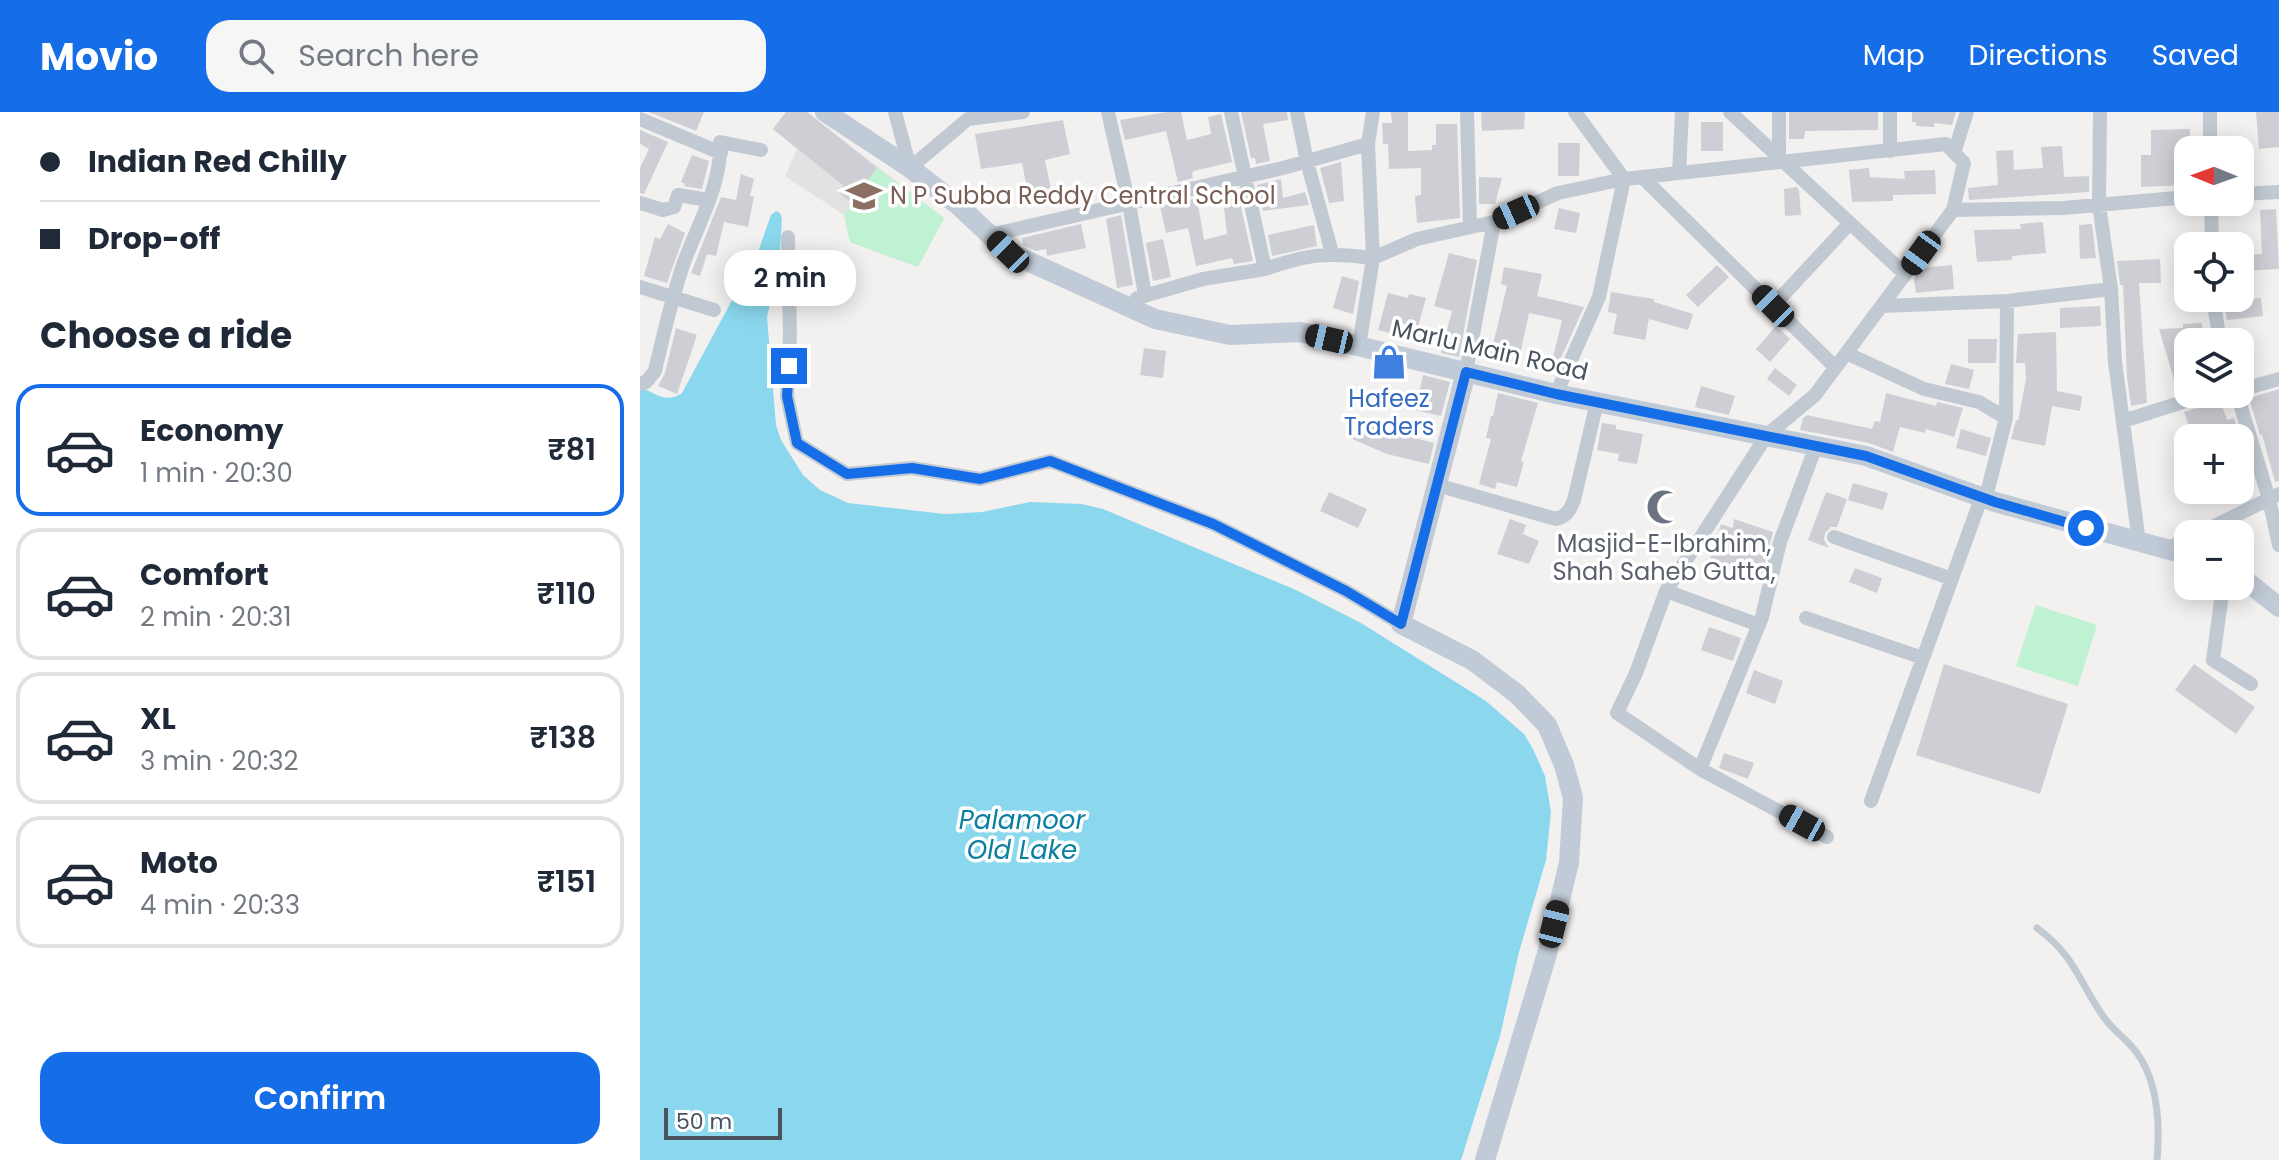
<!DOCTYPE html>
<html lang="en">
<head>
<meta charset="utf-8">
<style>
	:root { --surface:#fff; --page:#f6f6f7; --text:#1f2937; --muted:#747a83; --line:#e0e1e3; --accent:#156ee8 }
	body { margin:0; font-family:Poppins,sans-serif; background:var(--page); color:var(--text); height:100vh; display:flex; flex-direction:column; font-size:30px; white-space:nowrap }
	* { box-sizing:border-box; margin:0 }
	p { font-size:26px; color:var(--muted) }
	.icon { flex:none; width:44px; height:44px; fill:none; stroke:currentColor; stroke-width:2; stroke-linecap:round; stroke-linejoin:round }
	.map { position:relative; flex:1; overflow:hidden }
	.side { display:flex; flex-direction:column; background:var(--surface); width:640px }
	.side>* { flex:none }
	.top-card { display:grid; align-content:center; height:176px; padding:0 40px; background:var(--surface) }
	.needle { width:52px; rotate:271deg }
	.fabs { position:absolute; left:1534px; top:24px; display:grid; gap:16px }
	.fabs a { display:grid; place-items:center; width:80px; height:80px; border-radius:16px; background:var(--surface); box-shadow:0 4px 20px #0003; font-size:40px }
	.scale { position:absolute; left:24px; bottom:20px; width:118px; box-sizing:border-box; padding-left:8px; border:4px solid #48535e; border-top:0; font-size:22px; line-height:28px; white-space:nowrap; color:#48535e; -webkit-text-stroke:6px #fff; paint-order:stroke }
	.end { position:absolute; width:36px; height:36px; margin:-18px; border:10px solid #156ee8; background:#fff; box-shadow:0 0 0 4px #fff }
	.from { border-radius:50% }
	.bubble { position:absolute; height:56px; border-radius:24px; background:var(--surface); box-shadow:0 4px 20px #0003; font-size:26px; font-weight:600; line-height:56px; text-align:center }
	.car { position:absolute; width:24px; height:48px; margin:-24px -12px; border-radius:10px; box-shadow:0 0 6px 2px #0007; background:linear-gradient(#222 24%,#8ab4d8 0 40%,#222 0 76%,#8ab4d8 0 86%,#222 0) }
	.top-card b { display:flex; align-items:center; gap:28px; height:76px; font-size:30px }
	.top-card b+b { border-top:2px solid var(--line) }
	.top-card i { width:20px; height:20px; background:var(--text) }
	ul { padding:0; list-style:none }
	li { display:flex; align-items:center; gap:24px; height:132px; margin:0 16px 12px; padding:0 24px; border:4px solid var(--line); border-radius:24px }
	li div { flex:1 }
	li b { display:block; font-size:30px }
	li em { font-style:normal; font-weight:600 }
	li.on { border-color:var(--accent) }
	li>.icon { width:72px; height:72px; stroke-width:1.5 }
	h2 { padding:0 40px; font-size:36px; line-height:96px }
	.cta { display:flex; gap:16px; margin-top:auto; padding:16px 40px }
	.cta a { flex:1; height:92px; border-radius:24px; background:var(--accent); color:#fff; font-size:32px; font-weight:600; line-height:92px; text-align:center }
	header { display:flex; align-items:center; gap:48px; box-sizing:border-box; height:112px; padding:0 40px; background:var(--accent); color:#fff }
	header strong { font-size:38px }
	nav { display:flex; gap:44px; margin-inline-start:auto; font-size:28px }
	.search { width:560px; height:72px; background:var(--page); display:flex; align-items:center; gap:20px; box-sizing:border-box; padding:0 28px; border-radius:24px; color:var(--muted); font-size:30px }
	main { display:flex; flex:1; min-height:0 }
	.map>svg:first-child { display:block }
	.education { fill:#e4e1e2 }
	.green { fill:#bff1d3 }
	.water { fill:#8bd8ee }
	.building { fill:#cdcfd5 }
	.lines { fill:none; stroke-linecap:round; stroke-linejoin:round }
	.lane { stroke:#c1cad2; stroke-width:7 }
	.street { stroke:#c1cad2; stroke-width:14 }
	.secondary { stroke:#c1cbd7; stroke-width:20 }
	.route { stroke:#156ee8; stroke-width:10 }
	.labels { text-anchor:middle; stroke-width:7; stroke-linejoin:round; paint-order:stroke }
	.education-label { font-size:24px; fill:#785e54; stroke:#fff; text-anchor:start }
	.street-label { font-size:24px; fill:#48535e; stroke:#fff }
	.shop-label { font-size:24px; fill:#366cbe; stroke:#fff }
	.worship-label { font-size:24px; fill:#5b616d; stroke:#fff }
	.water-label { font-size:26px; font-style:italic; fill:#0a7fa0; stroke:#fff }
</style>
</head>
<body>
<header>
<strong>Movio</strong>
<div class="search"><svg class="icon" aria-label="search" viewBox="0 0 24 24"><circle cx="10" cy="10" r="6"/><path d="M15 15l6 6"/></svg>Search here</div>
<nav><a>Map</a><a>Directions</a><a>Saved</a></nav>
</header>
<main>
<section class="side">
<div class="top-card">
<b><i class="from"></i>Indian Red Chilly</b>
<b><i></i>Drop-off</b>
</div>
<h2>Choose a ride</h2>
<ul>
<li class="on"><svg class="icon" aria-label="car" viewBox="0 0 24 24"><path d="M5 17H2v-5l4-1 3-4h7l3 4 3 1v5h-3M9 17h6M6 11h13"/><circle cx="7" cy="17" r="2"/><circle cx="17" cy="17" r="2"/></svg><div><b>Economy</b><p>1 min · 20:30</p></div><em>₹81</em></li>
<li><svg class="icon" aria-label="car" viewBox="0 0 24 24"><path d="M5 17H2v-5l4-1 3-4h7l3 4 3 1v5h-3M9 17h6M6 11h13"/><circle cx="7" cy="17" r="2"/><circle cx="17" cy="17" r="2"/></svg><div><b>Comfort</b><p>2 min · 20:31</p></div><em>₹110</em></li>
<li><svg class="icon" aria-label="car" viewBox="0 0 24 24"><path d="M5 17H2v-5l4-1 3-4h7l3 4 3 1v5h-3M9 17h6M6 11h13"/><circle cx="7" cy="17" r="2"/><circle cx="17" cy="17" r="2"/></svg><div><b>XL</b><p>3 min · 20:32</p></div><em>₹138</em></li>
<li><svg class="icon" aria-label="car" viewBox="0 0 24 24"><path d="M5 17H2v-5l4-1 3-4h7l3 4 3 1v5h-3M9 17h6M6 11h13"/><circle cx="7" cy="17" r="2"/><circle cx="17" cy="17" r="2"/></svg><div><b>Moto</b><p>4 min · 20:33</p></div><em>₹151</em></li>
</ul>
<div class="cta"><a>Confirm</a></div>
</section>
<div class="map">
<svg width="1639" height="1048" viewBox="0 0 1639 1048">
	<rect width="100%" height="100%" fill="#f3f0f0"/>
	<!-- education -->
	<path class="education" d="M146,0H167L304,106L278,155L210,130L204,103L145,64L157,37L133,17Z"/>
	<!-- green -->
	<path class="green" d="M237,56L304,106L278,155L210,130L204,103L211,90Z
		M1396,493L1457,513L1438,574L1376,554Z"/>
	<!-- water -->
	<path class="water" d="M136,99L140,101L142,107L139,153L127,205L136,313L141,328L163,363L180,378L208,391L305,402L342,400L390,390L442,392L463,397L656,478L721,511L846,589L884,622L893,637L905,664L911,700L906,748L879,840L860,924L821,1048H0V274C15,282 27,292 42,281L118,140L131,103Z"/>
	<!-- building -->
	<path class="building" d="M9,0H64L56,19Z
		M146,0H167L237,56L211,90L199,81L204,74L133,17Z
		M527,0H541L547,28L571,22L568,5L581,2L592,50L554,59L552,61L553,66L538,70L526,19L485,28L480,8Z
		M601,0H647L648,8L623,12L630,49L616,52L615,46H611Z
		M751,0H768V39L792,38V33H796V12H817L820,106L777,111L775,84L781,83V56L749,57L748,32H743L742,11H752Z
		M841,0H885L884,17L842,19Z
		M1149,0H1238V18L1165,19L1164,27H1149Z
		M1272,0H1316L1312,13L1294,11V15L1276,14V10H1272Z
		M1616,0H1639V35L1619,37Z
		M423,8L430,42L405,48L412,83L389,87L382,51L341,57L335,22Z
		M1061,10H1083V39H1061Z
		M1550,17L1548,73L1501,75V43H1511V18Z
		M0,18L28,30L4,82L0,81V56L9,37L0,32Z
		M918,31H940L939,64H918Z
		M1422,34L1424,65L1449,64V80L1329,88L1328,76L1358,73L1356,39L1373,38L1374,58L1403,56L1401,35Z
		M52,43L69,49L62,77L44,74L45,72L41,70Z
		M701,50L704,89L689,91L680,56Z
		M1229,56L1230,65L1265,67L1264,59L1295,58L1296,82L1253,83V89L1212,90L1209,58Z
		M101,62L114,67L110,84L114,85L108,115L84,110L76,144L67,142L60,164L51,161L81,85L96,88Z
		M839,65L862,66L855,92H839Z
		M641,67L643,86L665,80L669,93L623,99L617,73Z
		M1157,75L1159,78L1161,103L1145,104L1144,77Z
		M597,77L613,149L594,152L592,146L556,154L548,116L526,121L520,94L557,86L564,128L587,122L582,80Z
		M919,96L940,101L936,121L914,117Z
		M1636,97L1639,157L1600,159V143L1622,142L1620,98Z
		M481,103L493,173L477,176L466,107Z
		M1403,110L1406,141L1372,144V148L1337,150L1334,118L1381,117L1380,112Z
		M28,112L45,121L27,171L4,164L15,125L20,127Z
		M441,112L446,136L407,144L406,137L396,139L383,133L382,126Z
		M1452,112L1456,146L1440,147L1439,113Z
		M674,113L677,134L632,144L628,123Z
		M523,127L531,165L513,169L506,131Z
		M809,141L837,148L819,245L801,241L812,199L794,194Z
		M1520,147L1521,171H1499L1507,291L1491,294L1487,265L1483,173H1480L1477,149Z
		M1077,153L1089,165L1058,195L1046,183Z
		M1312,153L1314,177L1276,181L1274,167L1282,156Z
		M864,155L902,162L897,184L944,195L915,259L910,258L922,208L889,201L878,252L850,245L867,174L861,172Z
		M702,164L719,169L713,202L693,196Z
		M971,180L1014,187V190L1053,202L1048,218L1009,207L1005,228L973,222L977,202L968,200Z
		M748,181L768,186L769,182L786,186L778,215L760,211L757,223L738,218Z
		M1621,186L1623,204L1587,208L1584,190Z
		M1460,194L1461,214L1420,216V196Z
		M1562,211L1563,230H1548V278L1538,281L1519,217L1543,216V212Z
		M1136,214L1150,227L1130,250L1116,237Z
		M36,216L57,223L37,282L18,274L25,261Z
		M1416,220L1417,279L1442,284L1440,299L1412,294L1405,334L1371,327L1376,308L1378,309L1386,267L1385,251H1376L1378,222Z
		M1328,227H1357L1356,251H1328Z
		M504,236L526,239L523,266L500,263Z
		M1311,252L1334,258L1329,277L1305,272Z
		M1135,256L1157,273L1149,284L1127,267Z
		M783,263L810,270L801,304L775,298Z
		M1061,274L1095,284L1089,303L1055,295Z
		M1639,277V369L1635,370L1622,322L1620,323L1609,286Z
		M858,281L898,291L881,349L884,350L877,375L857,370L855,377L839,372L851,327L846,326L851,304H853Z
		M1246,281L1296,294L1297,290L1323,296L1314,325L1286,317L1285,321L1260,315L1253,340L1229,331L1160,318L1163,306L1167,303L1232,317L1235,309L1240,310Z
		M1578,282L1587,308L1594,306L1600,326H1561L1558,317L1551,319L1544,300L1572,291Z
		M718,307L758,325L759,322L794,331L789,352L747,342L710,326Z
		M962,311L976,313V317L1003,322L997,352L978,349L979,342L957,338Z
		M1321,317L1351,326L1346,344L1316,336Z
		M1213,371L1248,381L1243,398L1208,388Z
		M689,380L727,397L718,416L680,399Z
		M1186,380L1207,387L1197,415H1191L1185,421L1184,428L1189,436L1168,428Z
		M870,407L886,413L883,422L899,429L889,452L857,442Z
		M1094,407L1133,420L1120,469L1088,458L1086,463L1067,456L1081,412L1093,416Z
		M1215,456L1242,466L1237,481L1209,470Z
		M1069,515L1101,526L1093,549L1061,538Z
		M1304,552L1428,592L1400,682L1276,643Z
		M1554,552L1615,595L1596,622L1535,578Z
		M1114,558L1143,569L1135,592L1106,581Z
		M1084,641L1114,651L1108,667L1079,656Z"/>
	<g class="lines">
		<!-- lane -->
		<path class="lane" d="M1397,816C1435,844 1438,868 1463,904C1472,918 1487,927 1497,941C1518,970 1520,1013 1517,1048"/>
		<!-- street -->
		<path class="street" d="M255,0L270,56L328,7L383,0
			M468,0L489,92L505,183
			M591,0L625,157C669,142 687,140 733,146L728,32
			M657,0L667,50L692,141
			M827,0L830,114
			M1090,0L1265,162
			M1570,0V38
			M0,7L81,41
			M1250,39V0
			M1314,41L1327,0
			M1139,45V0
			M1039,61L1042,0
			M1002,65L1195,255
			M1600,82L1639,80
			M1571,90L1572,134
			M0,91L23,98L34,95L38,83L69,88
			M350,123L643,56L728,32L733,0
			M148,125L150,224L147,284L157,331L207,362L272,356L340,367L410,349L573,412L706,479L761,512
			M0,175L74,198
			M1471,177L1475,250L1499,430
			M497,186L563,167L625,157
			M1573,186L1580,230
			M1133,194L1210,111
			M1242,194L1367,189L1471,177L1459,93L1460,0
			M719,234L733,146L777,127L854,110
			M1206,241L1284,277L1339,290L1366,306L1346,385
			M826,260L854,110L918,81L984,67L935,0
			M0,272L6,270L15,259C23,224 31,190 42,156C56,115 82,74 80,30L121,38
			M1600,278L1639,267
			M916,282L959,185L984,67L1306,32L1324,51L1313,98
			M1597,282L1629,387L1639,433
			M1366,306L1367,189
			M1483,309L1568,282
			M797,373L916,407C927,404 930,398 934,388L957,290
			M1558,422L1639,382
			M1194,425L1312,467
			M1526,437L1548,427
			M1583,474L1573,548L1611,572
			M1026,479L1119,513
			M1166,506L1283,546
			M1060,657L1122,505L1140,430L1176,334
			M1231,689L1342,384
			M1187,725L1060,657L977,601L996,561L1026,479L1127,323L1175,283L1313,98L1423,96L1548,85"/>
		<!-- secondary -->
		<path class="secondary" d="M185,0L270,56L318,93L368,140L515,207L590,223L660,220L916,282L1226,344L1355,390L1548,443
			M826,260L761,512L832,548L877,582L907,613L924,653L933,686L929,751L907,842L845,1048
			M1600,464L1639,495"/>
	</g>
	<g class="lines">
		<!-- route -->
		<path class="route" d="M149,254L147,284L157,331L207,362L272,356L340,367L410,349L573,412L706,479L761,512L826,260L916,282L1226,344L1355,390L1446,416"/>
	</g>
	<!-- icons -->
	<defs>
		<g id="school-bare" transform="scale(2.76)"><path d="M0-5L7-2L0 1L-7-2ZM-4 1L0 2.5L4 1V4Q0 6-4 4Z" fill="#8d6e63" stroke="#fff" stroke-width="2.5" paint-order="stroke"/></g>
		<g id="shop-bare" transform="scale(2.76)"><path d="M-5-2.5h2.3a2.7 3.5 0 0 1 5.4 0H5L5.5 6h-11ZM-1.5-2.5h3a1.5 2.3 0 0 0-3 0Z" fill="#3f7fe0" stroke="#fff" stroke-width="2.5" paint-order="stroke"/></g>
		<g id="mosque-bare" transform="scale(2.76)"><path d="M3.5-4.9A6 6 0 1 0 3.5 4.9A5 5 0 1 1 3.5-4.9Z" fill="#6b7280" stroke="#fff" stroke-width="2.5" paint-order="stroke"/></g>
	</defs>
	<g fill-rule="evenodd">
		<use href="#school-bare" x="224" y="84"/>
		<use href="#shop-bare" x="749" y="250"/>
		<use href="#mosque-bare" x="1024" y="395"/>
	</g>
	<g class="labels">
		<!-- education labels -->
		<g class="education-label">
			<text x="250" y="92">N P Subba Reddy Central School</text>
		</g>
		<!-- street labels -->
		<g class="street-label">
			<text transform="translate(850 238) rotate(13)" y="8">Marlu Main Road</text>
		</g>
		<!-- shop labels -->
		<g class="shop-label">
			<text x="749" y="295">Hafeez<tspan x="749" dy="28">Traders</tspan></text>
		</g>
		<!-- worship labels -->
		<g class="worship-label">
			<text x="1024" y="440">Masjid-E-Ibrahim,<tspan x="1024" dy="28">Shah Saheb Gutta,</tspan></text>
		</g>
		<!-- water labels -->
		<g class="water-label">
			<text x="382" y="717">Palamoor<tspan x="382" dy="30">Old Lake</tspan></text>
		</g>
	</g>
</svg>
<div class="fabs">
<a><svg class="needle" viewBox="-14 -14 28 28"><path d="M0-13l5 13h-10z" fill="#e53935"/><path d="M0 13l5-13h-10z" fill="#747a83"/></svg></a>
<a><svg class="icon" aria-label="locate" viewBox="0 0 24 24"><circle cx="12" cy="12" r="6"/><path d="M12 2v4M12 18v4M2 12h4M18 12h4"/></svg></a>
<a><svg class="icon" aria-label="layers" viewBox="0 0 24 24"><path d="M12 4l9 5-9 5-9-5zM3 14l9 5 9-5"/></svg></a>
<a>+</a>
<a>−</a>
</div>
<div class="scale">50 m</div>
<i class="end from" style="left:1446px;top:416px"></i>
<i class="end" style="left:149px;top:254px"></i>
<div class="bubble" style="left:84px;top:138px;width:132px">2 min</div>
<i class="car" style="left:876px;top:100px;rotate:246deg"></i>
<i class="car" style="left:368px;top:140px;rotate:314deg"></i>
<i class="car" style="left:1281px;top:141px;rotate:216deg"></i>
<i class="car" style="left:1133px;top:194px;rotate:315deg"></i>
<i class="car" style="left:689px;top:227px;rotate:283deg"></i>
<i class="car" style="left:1162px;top:711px;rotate:299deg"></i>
<i class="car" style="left:914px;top:812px;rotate:14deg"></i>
</div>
</main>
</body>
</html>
